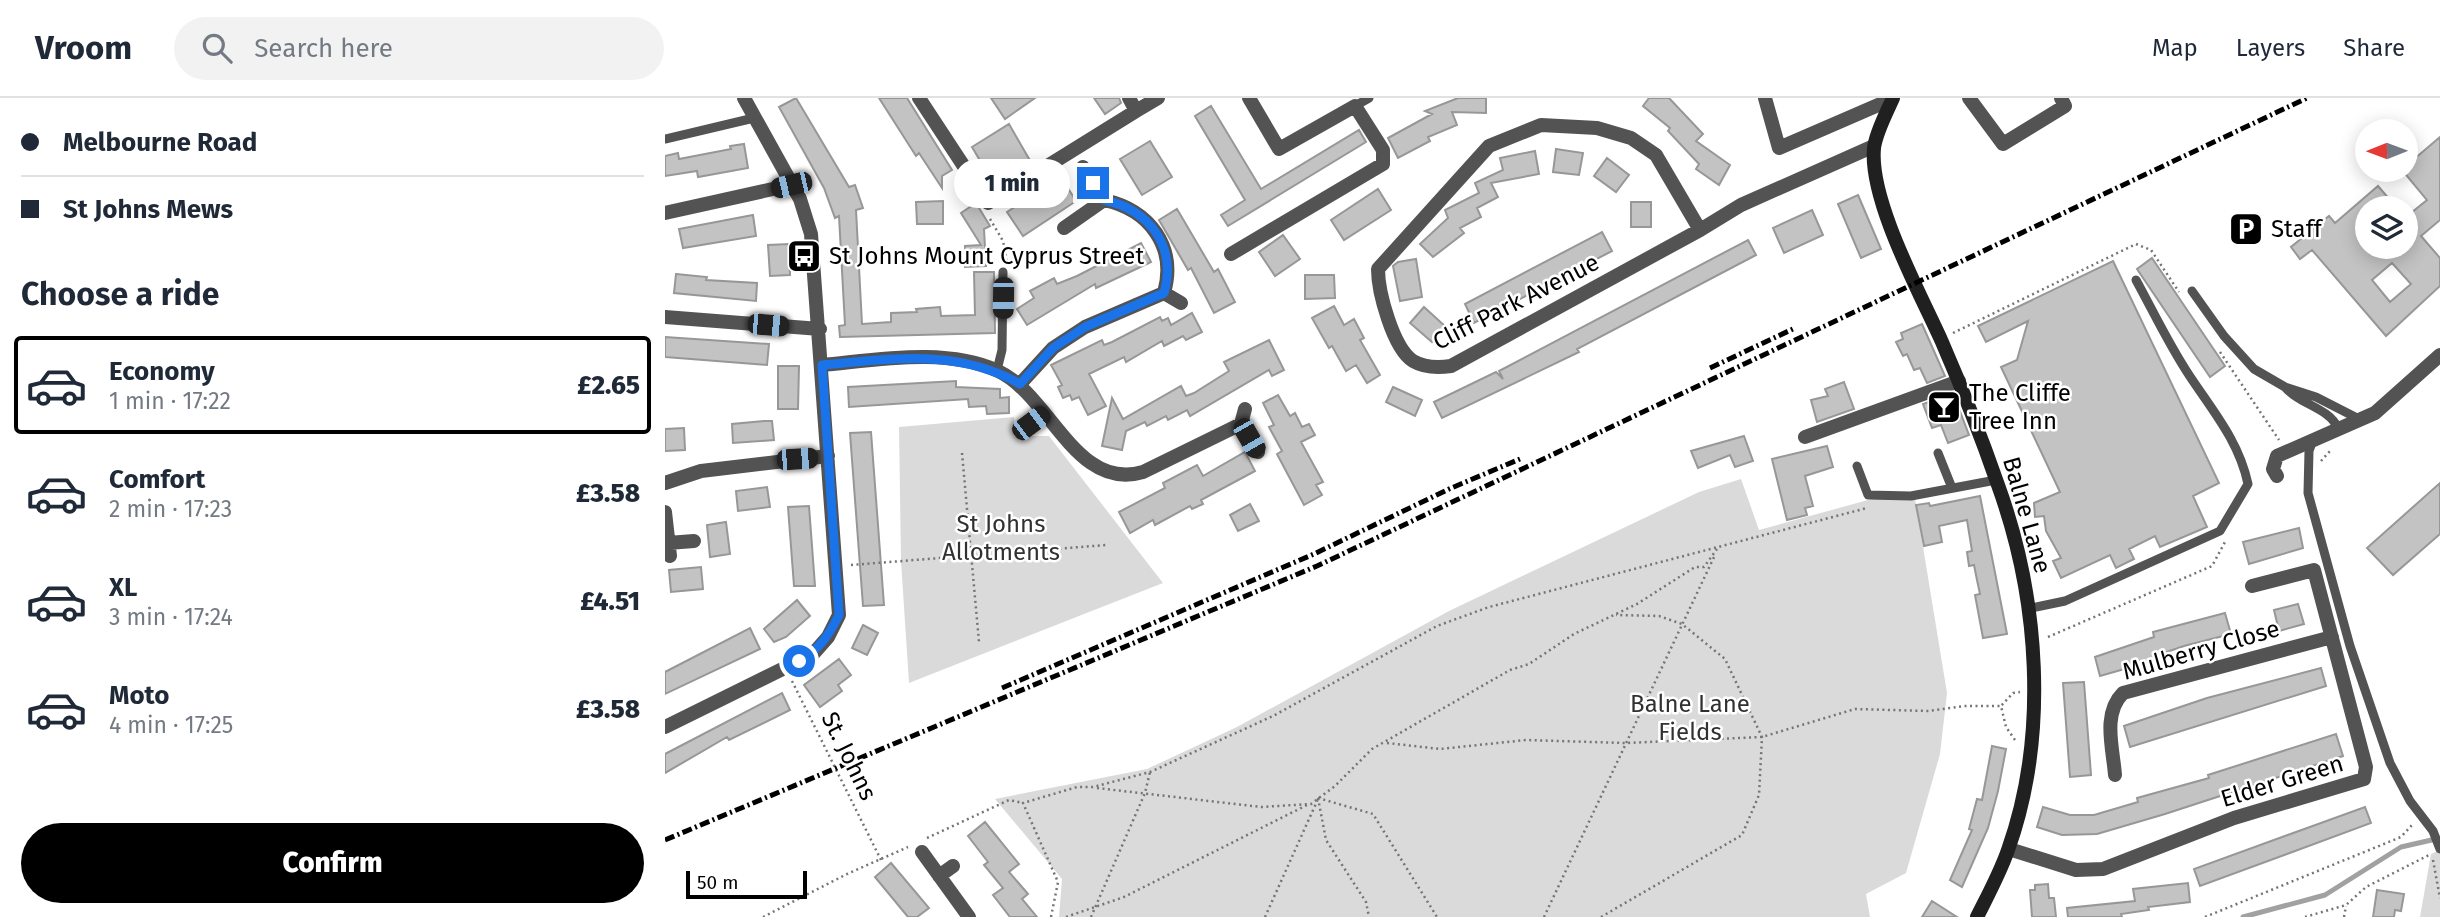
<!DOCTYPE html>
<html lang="en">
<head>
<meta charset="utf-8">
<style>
	:root { --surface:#fff; --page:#f2f2f3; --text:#1f2937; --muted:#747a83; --line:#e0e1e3; --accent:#000 }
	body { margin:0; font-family:"Fira Sans",sans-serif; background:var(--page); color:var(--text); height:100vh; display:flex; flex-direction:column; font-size:26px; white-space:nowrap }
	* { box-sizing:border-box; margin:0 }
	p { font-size:23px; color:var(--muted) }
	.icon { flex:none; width:38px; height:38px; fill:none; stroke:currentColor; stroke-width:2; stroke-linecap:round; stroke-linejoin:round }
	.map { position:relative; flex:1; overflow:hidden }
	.details { display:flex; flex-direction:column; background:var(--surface); width:665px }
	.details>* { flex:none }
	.guide { display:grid; align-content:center; height:154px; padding:0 21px; background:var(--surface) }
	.needle { width:46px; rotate:269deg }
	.fabs { position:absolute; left:1690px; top:21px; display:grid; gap:14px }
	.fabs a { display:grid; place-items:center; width:63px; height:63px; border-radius:50%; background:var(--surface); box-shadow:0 4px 18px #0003; font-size:35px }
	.scale { position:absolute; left:21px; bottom:18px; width:121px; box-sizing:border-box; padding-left:7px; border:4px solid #000; border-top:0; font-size:19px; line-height:24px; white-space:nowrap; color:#000; -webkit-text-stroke:5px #fff; paint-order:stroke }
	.end { position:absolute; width:32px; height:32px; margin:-16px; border:9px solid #1a73e8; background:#fff; box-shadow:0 0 0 4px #fff }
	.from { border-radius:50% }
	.bubble { position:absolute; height:49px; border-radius:24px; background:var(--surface); box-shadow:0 4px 18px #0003; font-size:23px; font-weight:800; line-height:49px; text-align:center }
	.car { position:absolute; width:21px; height:42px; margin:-21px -10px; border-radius:9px; box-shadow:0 0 5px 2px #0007; background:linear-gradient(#222 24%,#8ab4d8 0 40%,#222 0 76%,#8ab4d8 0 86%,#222 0) }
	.guide b { display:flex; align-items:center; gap:24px; height:66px; font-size:26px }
	.guide b+b { border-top:2px solid var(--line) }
	.guide i { width:18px; height:18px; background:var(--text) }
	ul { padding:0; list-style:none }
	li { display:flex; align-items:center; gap:21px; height:98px; margin:0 14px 10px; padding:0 7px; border:4px solid transparent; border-radius:7px }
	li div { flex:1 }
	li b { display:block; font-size:26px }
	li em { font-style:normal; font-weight:800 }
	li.on { border-color:var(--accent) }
	li>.icon { width:63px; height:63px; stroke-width:1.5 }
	h2 { padding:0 21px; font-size:32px; line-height:84px }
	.action { display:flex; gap:14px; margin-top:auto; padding:14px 21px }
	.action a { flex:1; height:80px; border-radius:42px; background:var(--accent); color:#fff; font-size:28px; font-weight:800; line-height:80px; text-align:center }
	header { display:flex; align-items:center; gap:42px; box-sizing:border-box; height:98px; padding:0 35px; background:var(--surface); border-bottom:2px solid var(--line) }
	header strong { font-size:33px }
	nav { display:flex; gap:38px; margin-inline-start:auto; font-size:24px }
	.search { width:490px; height:63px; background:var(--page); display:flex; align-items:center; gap:18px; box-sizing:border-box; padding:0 24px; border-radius:38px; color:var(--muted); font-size:26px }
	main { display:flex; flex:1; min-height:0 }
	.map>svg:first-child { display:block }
	.green { fill:#dadada }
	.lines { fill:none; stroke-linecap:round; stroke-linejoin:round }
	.stream { stroke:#a1a1a1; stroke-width:5 }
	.building { fill:#c3c3c3; stroke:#979797; stroke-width:2; fill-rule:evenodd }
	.path { stroke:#757575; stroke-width:2.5; stroke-dasharray:2 3.5; stroke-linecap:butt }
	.lane { stroke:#535353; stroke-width:9 }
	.street { stroke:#535353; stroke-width:14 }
	.secondary { stroke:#202020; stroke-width:14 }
	.rail { stroke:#000; stroke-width:5; stroke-dasharray:10 3.5 2 3.5; stroke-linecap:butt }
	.route { stroke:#1a73e8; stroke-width:9 }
	.labels { text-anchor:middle; stroke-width:5; stroke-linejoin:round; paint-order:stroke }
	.poi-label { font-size:24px; fill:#000; stroke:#fff; text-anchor:start }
	.street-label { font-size:24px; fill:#000; stroke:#fff }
	.park-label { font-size:24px; fill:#313131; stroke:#fff }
</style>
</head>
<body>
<header>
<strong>Vroom</strong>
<div class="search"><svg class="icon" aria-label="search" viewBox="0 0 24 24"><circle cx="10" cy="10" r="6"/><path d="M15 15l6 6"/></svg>Search here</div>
<nav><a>Map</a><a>Layers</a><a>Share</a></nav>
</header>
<main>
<section class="details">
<div class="guide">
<b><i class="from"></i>Melbourne Road</b>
<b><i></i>St Johns Mews</b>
</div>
<h2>Choose a ride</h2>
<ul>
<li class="on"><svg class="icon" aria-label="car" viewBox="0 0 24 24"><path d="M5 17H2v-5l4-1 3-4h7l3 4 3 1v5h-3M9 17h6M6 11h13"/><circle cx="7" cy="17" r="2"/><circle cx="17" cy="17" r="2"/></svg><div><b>Economy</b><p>1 min · 17:22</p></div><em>£2.65</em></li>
<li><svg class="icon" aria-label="car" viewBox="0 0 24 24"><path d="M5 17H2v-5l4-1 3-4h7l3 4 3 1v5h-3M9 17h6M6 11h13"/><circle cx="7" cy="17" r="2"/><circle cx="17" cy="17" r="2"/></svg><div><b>Comfort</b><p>2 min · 17:23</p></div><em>£3.58</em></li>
<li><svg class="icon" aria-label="car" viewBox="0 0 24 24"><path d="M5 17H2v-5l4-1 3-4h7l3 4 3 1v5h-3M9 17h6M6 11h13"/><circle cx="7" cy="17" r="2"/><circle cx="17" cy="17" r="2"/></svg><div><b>XL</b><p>3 min · 17:24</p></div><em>£4.51</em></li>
<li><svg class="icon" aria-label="car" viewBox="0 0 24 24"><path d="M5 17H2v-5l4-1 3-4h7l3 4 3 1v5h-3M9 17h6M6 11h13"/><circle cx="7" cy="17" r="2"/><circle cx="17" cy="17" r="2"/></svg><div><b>Moto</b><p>4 min · 17:25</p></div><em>£3.58</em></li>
</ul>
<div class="action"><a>Confirm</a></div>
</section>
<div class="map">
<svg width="1775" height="819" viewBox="0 0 1775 819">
	<rect width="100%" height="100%" fill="#fff"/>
	<!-- green -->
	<path class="green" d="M349,319V338H384L498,485L244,585L236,463L234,329Z
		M1076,381L1094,432L1203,402L1249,394L1282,595L1275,656L1241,775L1201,796L1205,819H394L397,781L330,701L482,671L572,629L784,513L1034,394Z
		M1775,752V819H1755L1766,756Z"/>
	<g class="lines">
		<!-- stream -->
		<path class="stream" d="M1578,819L1660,797L1736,749L1771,741"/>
	</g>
	<!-- building -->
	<path class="building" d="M131,0L184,89L190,87L198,110L191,112L197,226L226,224V215L252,214L251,211L275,209L276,218L310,217L309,174H329L330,235L175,239L174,228L180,227L174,118L170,120L159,90L114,9Z
		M214,0H242L287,72L277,78V90L254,55L251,58Z
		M326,0H370L340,21Z
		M429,0H454L456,5L440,16Z
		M793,0H821V15L787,14L792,27L763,39L765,43L733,60L723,40L767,16L760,13Z
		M984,0H1004L1038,36L1031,43L1065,67L1054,87L1031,71L1034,66L1003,33L1005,30L978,8Z
		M546,8L596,91L694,32L701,44L563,128L556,117L580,102L530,18Z
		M344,26L367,66L330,88L307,49Z
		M1775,39V122L1756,138L1775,160V188L1721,238L1647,152L1635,161L1626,149L1664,118L1670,125L1713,88L1732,110H1703V149H1741V119L1762,102L1737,72H1741V68ZM1727,165L1746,186L1725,204L1707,182Z
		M485,43L507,79L477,97L455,61Z
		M79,46L83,70L33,79L32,73L0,78V58L13,55L14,61L66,51L65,48Z
		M891,51L918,55L914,77L888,74Z
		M870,53L874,76L826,85L833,99L812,110L816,119L795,130L799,135L768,159L755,146L783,120L780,112L814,95L810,85L838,72L835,60Z
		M942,60L964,77L951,94L929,78Z
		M396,79L411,103L358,138L342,114Z
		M713,91L726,112L679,142L666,122Z
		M1193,97L1216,151L1196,160L1173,106Z
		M278,103V126H252L251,104Z
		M966,104H986V129H966Z
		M311,105L325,128L319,131L321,168L300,169V148L316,147L296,115Z
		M512,111L549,174L553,171L570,204L549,215L526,170L523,172L494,122Z
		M1147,112L1158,137L1119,155L1108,130Z
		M88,117L91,138L18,150L14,131Z
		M937,134L947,153L809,225L800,206Z
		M618,137L635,161L610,178L594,154Z
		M1083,142L1091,157L912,251L914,254L777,320L769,304L831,274L838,281L834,273Z
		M476,145L486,164L431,190L430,186L362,227L352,211L369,200L365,193L389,180L392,186L412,178Z
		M124,146L125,177L105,178L103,147Z
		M1487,160L1560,268L1545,279L1472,171Z
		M751,161L757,199L735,203L728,168L733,164Z
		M1448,163L1554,385L1528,398L1542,429L1495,449L1490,438L1464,451L1469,461L1451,470L1445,457L1396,480L1388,463L1396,460L1381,433L1379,418L1370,419L1369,405L1395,394L1336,269L1352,262L1363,223L1321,244L1313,228Z
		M11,176L42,179L41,182L92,185L91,203L9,195Z
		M640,177H669L670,200L640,201Z
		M669,208L679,227L689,221L699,240L695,242L715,277L702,285L691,267L681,273L667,248L664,250L647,220Z
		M759,209L781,229L767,244L745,225Z
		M527,215L537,234L521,242L518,238L499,248L497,243L461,264L459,259L424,276L441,308L423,317L414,299L407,302L405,297L398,300L393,289L397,287L386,267L437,242L439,247L447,244L495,219L497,223L503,220L506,227Z
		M1257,226L1280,278L1262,285L1255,270L1249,272L1242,256L1238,258L1231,244L1238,241L1236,235Z
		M0,239L104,246L102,267L0,259Z
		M604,242L619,272L607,278L604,272L525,318L522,312L503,322L501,318L482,328L480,324L461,333L457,352L437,348L447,300L458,321L516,288L521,298L529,295L564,273L559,264Z
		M113,268H134L133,311H113Z
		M291,283V289L335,291V300L344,299V315L322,316L321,308L304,309L303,301L184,309L183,289Z
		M1179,284L1189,311L1152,324L1146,302L1163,298L1160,291Z
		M728,289L757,302L750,318L721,304Z
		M1288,295L1304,337L1283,345L1276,327L1267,330L1258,306Z
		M613,297L625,318L630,315L637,329L644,326L650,337L636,344L658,384L651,387L657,397L639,407L612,356L617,353L604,329L609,327L598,305Z
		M99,323H107L109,342L68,345L67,326Z
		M19,330L20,352L0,353V331Z
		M206,334L219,507L198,508L185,335Z
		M1079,338L1088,363L1070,369L1065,357L1033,370L1026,353Z
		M1162,348L1168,369L1140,378L1148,408L1140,410L1142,417L1122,422L1107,361Z
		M580,354L590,373L536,402L538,406L527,411L525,408L490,427L488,422L465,435L454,414L500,390L498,385L532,367L538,378Z
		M1775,385V436L1728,477L1702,450Z
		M102,389L105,409L73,413L71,393Z
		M1315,398L1342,536L1318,540L1310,497L1315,496L1312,482L1309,467L1304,468L1302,454L1307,453L1302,422L1274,428L1277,444L1259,448L1251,407L1264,405L1265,408Z
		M585,406L594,423L573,433L565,417Z
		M144,408L150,488H129L123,409Z
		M61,424L65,456L45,459L42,427Z
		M1634,430L1638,450L1584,466L1578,444Z
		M36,469L38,491L6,494L4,472Z
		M132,502L145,518L121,539L109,544L99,531Z
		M1633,506L1639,526L1614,533L1609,512Z
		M1560,515L1566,536L1519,548L1490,558L1491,562L1435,578L1430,559L1489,539L1488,534Z
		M198,527L213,535L202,557L187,550Z
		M85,530L95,551L0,596V574Z
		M174,561L186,577L173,587L177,593L155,609L139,587Z
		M1656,570L1661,588L1465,649L1459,628L1542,600Z
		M1419,584L1426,677L1405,679L1398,585Z
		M117,595L125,612L64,642L62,639L0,675V656Z
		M1671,636L1678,658L1500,716L1432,736L1397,737L1372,729L1378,709L1405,717H1429L1473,704L1472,700L1544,680L1543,677Z
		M1327,648L1341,651L1333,693L1323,730L1297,789L1285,782L1307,732L1304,731L1312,701L1317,702Z
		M1700,709L1706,725L1535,788L1529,771Z
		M320,724L354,766L344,774L363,796L357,801L372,819H345L328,797L338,790L319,767L323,764L303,738Z
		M226,765L264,810L252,819H243L210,779Z
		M1523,785L1525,804L1483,809L1484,812L1456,816L1457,819H1403L1402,810L1470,803L1468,791Z
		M1383,786L1384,800H1389L1391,819H1367L1365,792H1370V787Z
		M1712,792L1739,796L1736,813L1730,812L1729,819H1708Z
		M1267,803L1292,819H1257Z"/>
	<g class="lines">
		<!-- path -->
		<path class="path" d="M325,121L338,143L342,163
			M1288,235L1471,146L1486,152L1514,194
			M1555,254L1614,342
			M297,355L314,544
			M1656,363L1665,353
			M186,467L441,447
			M1383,539L1547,468L1560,444
			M127,583L216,762
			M1350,642L1341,629L1336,608L1348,595L1355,594
			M722,645L775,651L861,642L961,645L1097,639L1190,611L1264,613L1299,608H1336
			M432,690L596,709L646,706L670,688L707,651L845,572L864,566L909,536L972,506L1030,469H1039L1052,451
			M653,700L708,716L772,819
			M653,700L661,742L701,804L704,819
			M262,740L344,702L358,705
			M1768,762L1775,800
			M98,819L182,776L243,749
			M386,819L393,784L358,705L412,689H428L485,674L608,618L772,528L824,509L1202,410
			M401,819L459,799L642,707
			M426,819L480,695L485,674
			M600,819L653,701
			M879,819L1050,457
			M936,819L1077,737L1094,697L1097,639L1060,561L1017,526L994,518L951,517
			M1540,819L1736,739L1747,727
			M1640,819L1681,807L1701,789L1764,757
			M1679,819L1681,808"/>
		<!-- lane -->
		<path class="lane" d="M690,8L704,0
			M0,41L89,20
			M1527,193L1559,238L1589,271L1620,289L1651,299L1694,321
			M332,272L337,252L338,174
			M1620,289C1635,307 1663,309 1673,330
			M1648,342L1644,353L1643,395L1685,548L1725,665L1745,703L1768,733L1775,751
			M1273,355L1287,390
			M1192,368L1203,397L1246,398L1331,382
			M1362,511L1400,503L1555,433L1583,386C1574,343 1547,312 1524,277C1504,247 1488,213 1471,182"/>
		<!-- street -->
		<path class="street" d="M254,0L323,105L471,13
			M464,0L471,13L493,0
			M1100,0L1114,50L1227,1
			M1304,0L1338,46L1400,8L1396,0
			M0,115L126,87
			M399,130L439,102L418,69
			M1035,132L991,57L966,40L932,30L876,27L824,48L713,171C713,194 728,250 748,263C760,270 773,270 786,268L1035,132L1076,107L1209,48
			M566,156L718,66V52L690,8L614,51L584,0
			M499,195L516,205
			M0,219L155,231
			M157,267C212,262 281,249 333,273C385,297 411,394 478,374L576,326
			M355,286L388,250L420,229L499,195C512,149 485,112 439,102
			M580,311L576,326L593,354
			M1140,339L1294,283
			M1612,378L1608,371L1612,358L1710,315L1775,257
			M0,385L36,373L163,358
			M0,414L5,458
			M3,445L29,443
			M0,629L148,556L163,539L174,517L146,136L135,101L79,0
			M1450,677C1448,650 1437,616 1458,595L1667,539
			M1344,751L1411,772L1438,771L1569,720L1699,681L1701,669L1649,472L1587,488
			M257,754L304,819
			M274,778L288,768"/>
		<!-- secondary -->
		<path class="secondary" d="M1228,0C1222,14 1211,34 1209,50C1204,102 1255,195 1277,244C1297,290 1316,338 1333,387C1374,500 1384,637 1343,752C1335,775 1323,797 1312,819"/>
		<!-- rail -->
		<path class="rail" d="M1045,270L1130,230
			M337,590L649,456L784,391L855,361
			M0,742L652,468L1642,0"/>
	</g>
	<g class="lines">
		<!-- route -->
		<path class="route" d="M134,563C154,552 164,537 174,517L157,267C227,261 292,250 355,286L388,250L420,229L499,195C512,149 485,112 439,102L428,85"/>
	</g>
	<!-- icons -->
	<defs>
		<g id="parking-square" transform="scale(1.75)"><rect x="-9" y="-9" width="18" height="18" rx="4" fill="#000" stroke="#fff"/><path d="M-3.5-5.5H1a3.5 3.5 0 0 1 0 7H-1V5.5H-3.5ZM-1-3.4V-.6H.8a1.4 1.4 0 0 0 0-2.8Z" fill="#fff"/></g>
		<g id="bus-square" transform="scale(1.75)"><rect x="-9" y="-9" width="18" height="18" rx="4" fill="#000" stroke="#fff"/><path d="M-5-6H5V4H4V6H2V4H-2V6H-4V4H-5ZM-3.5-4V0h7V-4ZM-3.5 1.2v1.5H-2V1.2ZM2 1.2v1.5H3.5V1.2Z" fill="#fff"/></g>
		<g id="bar-square" transform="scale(1.75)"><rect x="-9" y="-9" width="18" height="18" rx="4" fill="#000" stroke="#fff"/><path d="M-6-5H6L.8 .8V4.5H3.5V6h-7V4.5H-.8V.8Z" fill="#fff"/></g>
	</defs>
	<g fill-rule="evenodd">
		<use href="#parking-square" x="1581" y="131"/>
		<use href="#bus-square" x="139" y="158"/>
		<use href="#bar-square" x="1279" y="309"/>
	</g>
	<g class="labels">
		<!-- poi labels -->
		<g class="poi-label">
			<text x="1606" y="139">Staff</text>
			<text x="164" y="166">St Johns Mount Cyprus Street</text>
			<text x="1304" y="303">The Cliffe<tspan x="1304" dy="28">Tree Inn</tspan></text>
		</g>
		<!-- street labels -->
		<g class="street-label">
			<text transform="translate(851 204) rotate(-27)" y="8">Cliff Park Avenue</text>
			<text transform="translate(1362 417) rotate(74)" y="8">Balne Lane</text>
			<text transform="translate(1536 552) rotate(-16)" y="8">Mulberry Close</text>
			<text transform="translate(184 658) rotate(64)" y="8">St. Johns</text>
			<text transform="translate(1617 683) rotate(-17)" y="8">Elder Green</text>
		</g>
		<!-- park labels -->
		<g class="park-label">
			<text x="336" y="434">St Johns<tspan x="336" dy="28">Allotments</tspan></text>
			<text x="1025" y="614">Balne Lane<tspan x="1025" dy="28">Fields</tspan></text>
		</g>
	</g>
</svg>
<div class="fabs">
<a><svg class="needle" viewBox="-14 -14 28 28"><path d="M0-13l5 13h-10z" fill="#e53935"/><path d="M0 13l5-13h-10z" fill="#747a83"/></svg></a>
<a><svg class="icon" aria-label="layers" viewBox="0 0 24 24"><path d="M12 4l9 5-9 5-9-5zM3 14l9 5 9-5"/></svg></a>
</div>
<div class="scale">50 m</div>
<i class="end from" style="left:134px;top:563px"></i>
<i class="end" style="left:428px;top:85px"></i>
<div class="bubble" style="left:289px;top:61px;width:116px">1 min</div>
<i class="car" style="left:126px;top:87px;rotate:257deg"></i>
<i class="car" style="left:338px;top:200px;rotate:181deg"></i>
<i class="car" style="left:103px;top:227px;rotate:95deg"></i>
<i class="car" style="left:366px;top:325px;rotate:53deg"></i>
<i class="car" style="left:584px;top:340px;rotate:150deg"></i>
<i class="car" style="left:132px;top:361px;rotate:86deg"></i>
</div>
</main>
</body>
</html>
